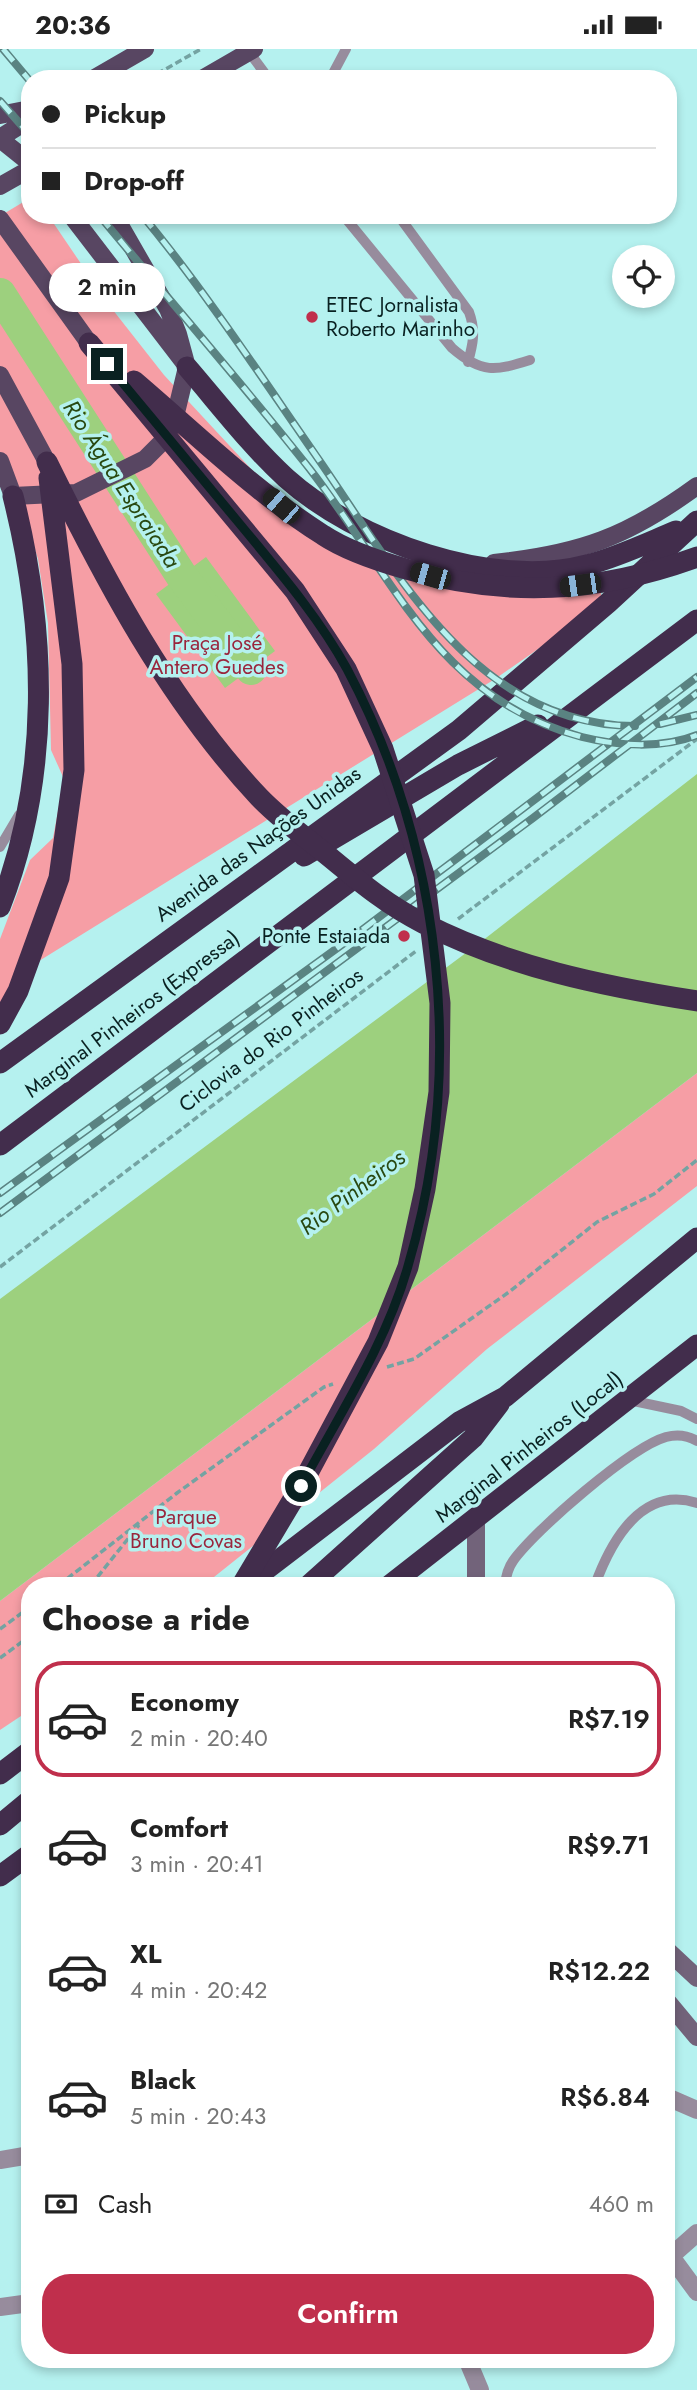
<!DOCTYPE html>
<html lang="en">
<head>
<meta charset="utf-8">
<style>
	:root { --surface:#fff; --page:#f2f2f2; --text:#222; --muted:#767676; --line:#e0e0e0; --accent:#c02f4c }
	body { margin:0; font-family:Jost,sans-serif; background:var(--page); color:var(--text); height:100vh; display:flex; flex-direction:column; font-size:26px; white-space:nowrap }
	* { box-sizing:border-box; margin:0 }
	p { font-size:23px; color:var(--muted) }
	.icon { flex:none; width:38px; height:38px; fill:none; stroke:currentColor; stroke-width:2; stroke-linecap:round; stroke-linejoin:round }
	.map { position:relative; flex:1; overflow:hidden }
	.drawer { position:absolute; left:21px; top:1528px; width:654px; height:791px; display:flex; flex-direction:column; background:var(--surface); border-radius:28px; box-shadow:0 4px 10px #0003 }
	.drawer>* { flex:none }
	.top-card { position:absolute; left:21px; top:21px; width:656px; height:154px; border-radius:28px; box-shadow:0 4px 10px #0003; display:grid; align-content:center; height:154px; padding:0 21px; background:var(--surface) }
	.controls { position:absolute; left:612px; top:196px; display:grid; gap:14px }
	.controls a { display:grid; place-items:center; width:63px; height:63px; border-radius:50%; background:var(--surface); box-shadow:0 4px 10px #0003; font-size:35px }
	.end { position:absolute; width:32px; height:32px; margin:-16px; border:9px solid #092121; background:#fff; box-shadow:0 0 0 4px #fff }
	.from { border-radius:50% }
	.bubble { position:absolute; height:49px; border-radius:24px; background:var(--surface); box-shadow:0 4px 10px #0003; font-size:23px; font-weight:600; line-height:49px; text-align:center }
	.car { position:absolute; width:21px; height:42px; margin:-21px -10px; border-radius:9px; box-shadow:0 0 5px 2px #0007; background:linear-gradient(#222 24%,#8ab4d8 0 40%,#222 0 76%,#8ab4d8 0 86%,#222 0) }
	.top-card b { display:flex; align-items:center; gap:24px; height:66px; font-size:26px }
	.top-card b+b { border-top:2px solid var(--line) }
	.top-card i { width:18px; height:18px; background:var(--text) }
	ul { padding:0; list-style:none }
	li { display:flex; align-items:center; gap:21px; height:116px; margin:0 14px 10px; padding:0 7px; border:4px solid transparent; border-radius:28px }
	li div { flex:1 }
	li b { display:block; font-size:26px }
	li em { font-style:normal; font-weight:600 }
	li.selected { border-color:var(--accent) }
	li>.icon { width:63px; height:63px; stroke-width:1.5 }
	h2 { padding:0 21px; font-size:32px; line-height:84px }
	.pay { display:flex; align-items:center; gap:18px; height:77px; padding:0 21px; font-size:26px }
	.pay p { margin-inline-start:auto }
	.primary-button { display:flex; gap:14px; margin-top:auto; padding:14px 21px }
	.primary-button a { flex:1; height:80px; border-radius:28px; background:var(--accent); color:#fff; font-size:28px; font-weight:600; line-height:80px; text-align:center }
	.status { display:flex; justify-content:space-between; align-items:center; height:49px; padding:0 35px; background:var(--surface); direction:ltr }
	.status svg { height:19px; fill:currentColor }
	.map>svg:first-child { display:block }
	.green { fill:#f69ea5 }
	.water { fill:#9dd07e }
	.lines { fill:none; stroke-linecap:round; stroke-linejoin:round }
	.river { stroke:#9dd07e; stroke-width:32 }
	.path { stroke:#74a3a2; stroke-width:3.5; stroke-dasharray:7 3.5; stroke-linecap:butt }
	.lane { stroke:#978c9d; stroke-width:10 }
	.street { stroke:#978c9d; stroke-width:18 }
	.secondary { stroke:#72637a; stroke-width:18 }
	.primary { stroke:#584662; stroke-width:18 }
	.highway { stroke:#422d4c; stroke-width:21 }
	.rail-casing { stroke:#5a8382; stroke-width:8 }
	.rail { stroke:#b5f1ef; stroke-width:5; stroke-dasharray:16; stroke-linecap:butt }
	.highway-bridge { stroke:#422d4c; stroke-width:21 }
	.route { stroke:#092121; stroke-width:9 }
	.poi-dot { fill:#c02f4c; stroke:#b5f1ef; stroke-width:2.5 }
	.labels { text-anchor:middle; stroke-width:7; stroke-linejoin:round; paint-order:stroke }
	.poi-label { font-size:21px; fill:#092121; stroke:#b5f1ef; text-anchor:start }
	.park-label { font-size:21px; fill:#9a253c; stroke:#b5f1ef }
	.street-label { font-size:21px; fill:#092121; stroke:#b5f1ef }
	.water-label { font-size:23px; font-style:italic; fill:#294911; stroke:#b5f1ef }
</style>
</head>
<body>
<div class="status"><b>20:36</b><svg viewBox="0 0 49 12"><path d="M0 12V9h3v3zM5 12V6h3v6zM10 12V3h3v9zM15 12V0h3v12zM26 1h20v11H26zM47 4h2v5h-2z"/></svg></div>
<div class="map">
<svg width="697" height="2341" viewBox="0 0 697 2341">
	<rect width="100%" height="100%" fill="#b5f1ef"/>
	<!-- green -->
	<path class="green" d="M30,149V166H48L109,256L164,326L253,422L316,472L363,499L416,520L601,542V556L495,630L18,925L0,966V890L30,811L53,789L64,730L51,701L48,574L38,510L11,426L0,404V167Z
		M697,1024V1137L487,1300L374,1400L204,1536H30V1661L0,1681V1552Z"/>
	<!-- water -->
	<path class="water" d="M206,508L275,602L225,639L156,545Z
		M697,725V1024L0,1552V1250L482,892Z"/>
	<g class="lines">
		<!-- river -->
		<path class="river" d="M0,245L181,526L251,620"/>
		<!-- path -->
		<path class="path" d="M148,30L201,0
			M458,870L697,690
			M0,1218L416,902
			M387,1318L414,1310L509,1243L597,1173L654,1145L697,1111
			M59,1536L177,1444L324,1338L333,1335
			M91,1536L139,1476
			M0,1580L30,1558
			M0,1609L30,1587"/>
		<!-- lane -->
		<path class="lane" d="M249,3L269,30
			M330,30L346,0
			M343,166L452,299C482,325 495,322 530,311
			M398,166L469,263C476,282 473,295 468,313
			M0,798L19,766
			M629,1351L681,1362L697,1370
			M505,1536C506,1527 508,1519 513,1512C535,1481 631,1398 666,1388C678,1385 687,1386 697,1392
			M595,1536C611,1492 642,1436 697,1454"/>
		<!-- street -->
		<path class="street" d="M667,2048L697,2061
			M0,2111L30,2106
			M667,2202L697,2243
			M671,2207L697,2184
			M0,2258L30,2254
			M467,2310L480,2341"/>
		<!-- secondary -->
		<path class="secondary" d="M476,1472V1536
			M667,1901L697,1929
			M667,1952L697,1988"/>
		<!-- primary -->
		<path class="primary" d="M93,30L145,0
			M202,30L254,0
			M0,66L30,60
			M0,89L30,70
			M0,90L30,114
			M0,137L30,120
			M71,166L183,312
			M0,170L89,294
			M0,326L47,413
			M0,412L13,447L76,444L145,410L163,392L174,372L187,318L178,285L168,260L114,166
			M494,514C580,505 627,488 697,437"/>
		<!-- highway -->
		<path class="highway" d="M187,318C219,355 250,396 286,429C356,492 493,541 587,516C618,508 647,494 676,482
			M304,807L458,716L538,676
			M0,858C51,727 47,582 13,447
			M0,1014L459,681L608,554L697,472
			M0,1096L697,571
			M246,1536L459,1373L505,1348L697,1189
			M309,1536L473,1389L499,1355
			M390,1536L697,1296
			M0,1725L30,1702
			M0,1776L30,1751
			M0,1827L30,1805"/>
		<!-- rail casing -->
		<g class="rail-casing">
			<path id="rail" d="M3,0L30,32
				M0,52L30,86
				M99,166C169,251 241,333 309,419C392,525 437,650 582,688C618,697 662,700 697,686
				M142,166C206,243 262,329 319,411C398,525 476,676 635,677
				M660,675L697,666
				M0,1144L358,884L697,628
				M0,1164L533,769L697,644"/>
		</g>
		<!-- rail -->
		<use href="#rail" class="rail"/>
		<!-- highway-bridge -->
		<path class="highway-bridge" d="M89,294L295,542L346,620L383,700L424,826L440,954L439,1043L425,1140L408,1218L378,1293L301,1437L242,1536
			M134,332C195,384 255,443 323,486C347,502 378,512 406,520C507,549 598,544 697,508
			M47,413C105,531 168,651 259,748C281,771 308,790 332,810C361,834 389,857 423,874C509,918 602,937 697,952
			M0,975L18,942L59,829L74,721L72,615L49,429"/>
	</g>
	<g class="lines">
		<!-- route -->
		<path class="route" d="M107,315C151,368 195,421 239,474C277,520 318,567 347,620C443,801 466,1021 408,1217C386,1295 339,1366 301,1437"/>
	</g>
	<!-- markers -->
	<g class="poi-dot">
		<circle cx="312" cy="268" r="7"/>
		<circle cx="404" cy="887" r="7"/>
	</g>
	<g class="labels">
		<!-- poi labels -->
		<g class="poi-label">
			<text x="326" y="263">ETEC Jornalista<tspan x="326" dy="24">Roberto Marinho</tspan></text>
			<text x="390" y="894" text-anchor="end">Ponte Estaiada</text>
		</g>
		<!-- park labels -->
		<g class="park-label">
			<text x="217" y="601">Praça José<tspan x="217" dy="24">Antero Guedes</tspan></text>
			<text x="186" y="1475">Parque<tspan x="186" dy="24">Bruno Covas</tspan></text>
		</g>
		<!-- street labels -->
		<g class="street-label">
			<text transform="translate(258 795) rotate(-36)" y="7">Avenida das Nações Unidas</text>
			<text transform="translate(132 965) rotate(-37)" y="7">Marginal Pinheiros (Expressa)</text>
			<text transform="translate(271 991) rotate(-37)" y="7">Ciclovia do Rio Pinheiros</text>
			<text transform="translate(529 1398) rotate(-38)" y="7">Marginal Pinheiros (Local)</text>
		</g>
		<!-- water labels -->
		<g class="water-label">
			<text transform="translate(122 435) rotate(57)" y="8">Rio Água Espraiada</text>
			<text transform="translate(352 1143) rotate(-37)" y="8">Rio Pinheiros</text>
		</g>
	</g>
</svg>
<div class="controls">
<a><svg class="icon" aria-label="locate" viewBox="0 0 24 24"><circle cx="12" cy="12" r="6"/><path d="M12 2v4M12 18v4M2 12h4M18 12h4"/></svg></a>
</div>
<i class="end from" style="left:301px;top:1437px"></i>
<i class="end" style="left:107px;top:315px"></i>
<div class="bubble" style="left:49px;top:214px;width:116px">2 min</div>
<i class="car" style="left:281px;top:457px;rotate:311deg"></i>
<i class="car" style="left:430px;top:527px;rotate:286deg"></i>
<i class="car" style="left:580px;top:536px;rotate:262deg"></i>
<div class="top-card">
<b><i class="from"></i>Pickup</b>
<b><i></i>Drop-off</b>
</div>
<section class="drawer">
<h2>Choose a ride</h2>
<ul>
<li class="selected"><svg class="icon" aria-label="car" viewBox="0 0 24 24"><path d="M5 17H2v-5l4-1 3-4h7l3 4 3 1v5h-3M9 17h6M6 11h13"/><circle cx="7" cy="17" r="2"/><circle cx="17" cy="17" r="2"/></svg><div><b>Economy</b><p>2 min · 20:40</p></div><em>R$7.19</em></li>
<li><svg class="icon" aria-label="car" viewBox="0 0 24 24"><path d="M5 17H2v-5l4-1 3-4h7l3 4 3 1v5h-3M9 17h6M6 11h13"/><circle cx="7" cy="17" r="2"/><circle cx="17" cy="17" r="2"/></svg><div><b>Comfort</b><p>3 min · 20:41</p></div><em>R$9.71</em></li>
<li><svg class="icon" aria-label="car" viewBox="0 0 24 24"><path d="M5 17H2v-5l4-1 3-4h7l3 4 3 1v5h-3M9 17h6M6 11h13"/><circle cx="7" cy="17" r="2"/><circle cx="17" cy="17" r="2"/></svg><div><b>XL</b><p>4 min · 20:42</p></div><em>R$12.22</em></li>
<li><svg class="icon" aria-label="car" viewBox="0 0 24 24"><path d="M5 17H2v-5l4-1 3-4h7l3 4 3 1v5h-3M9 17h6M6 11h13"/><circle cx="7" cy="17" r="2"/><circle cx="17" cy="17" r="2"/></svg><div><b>Black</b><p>5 min · 20:43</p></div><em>R$6.84</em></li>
</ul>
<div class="pay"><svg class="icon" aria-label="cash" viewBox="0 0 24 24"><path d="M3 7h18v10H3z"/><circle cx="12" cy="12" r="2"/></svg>Cash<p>460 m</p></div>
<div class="primary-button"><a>Confirm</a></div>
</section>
</div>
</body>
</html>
